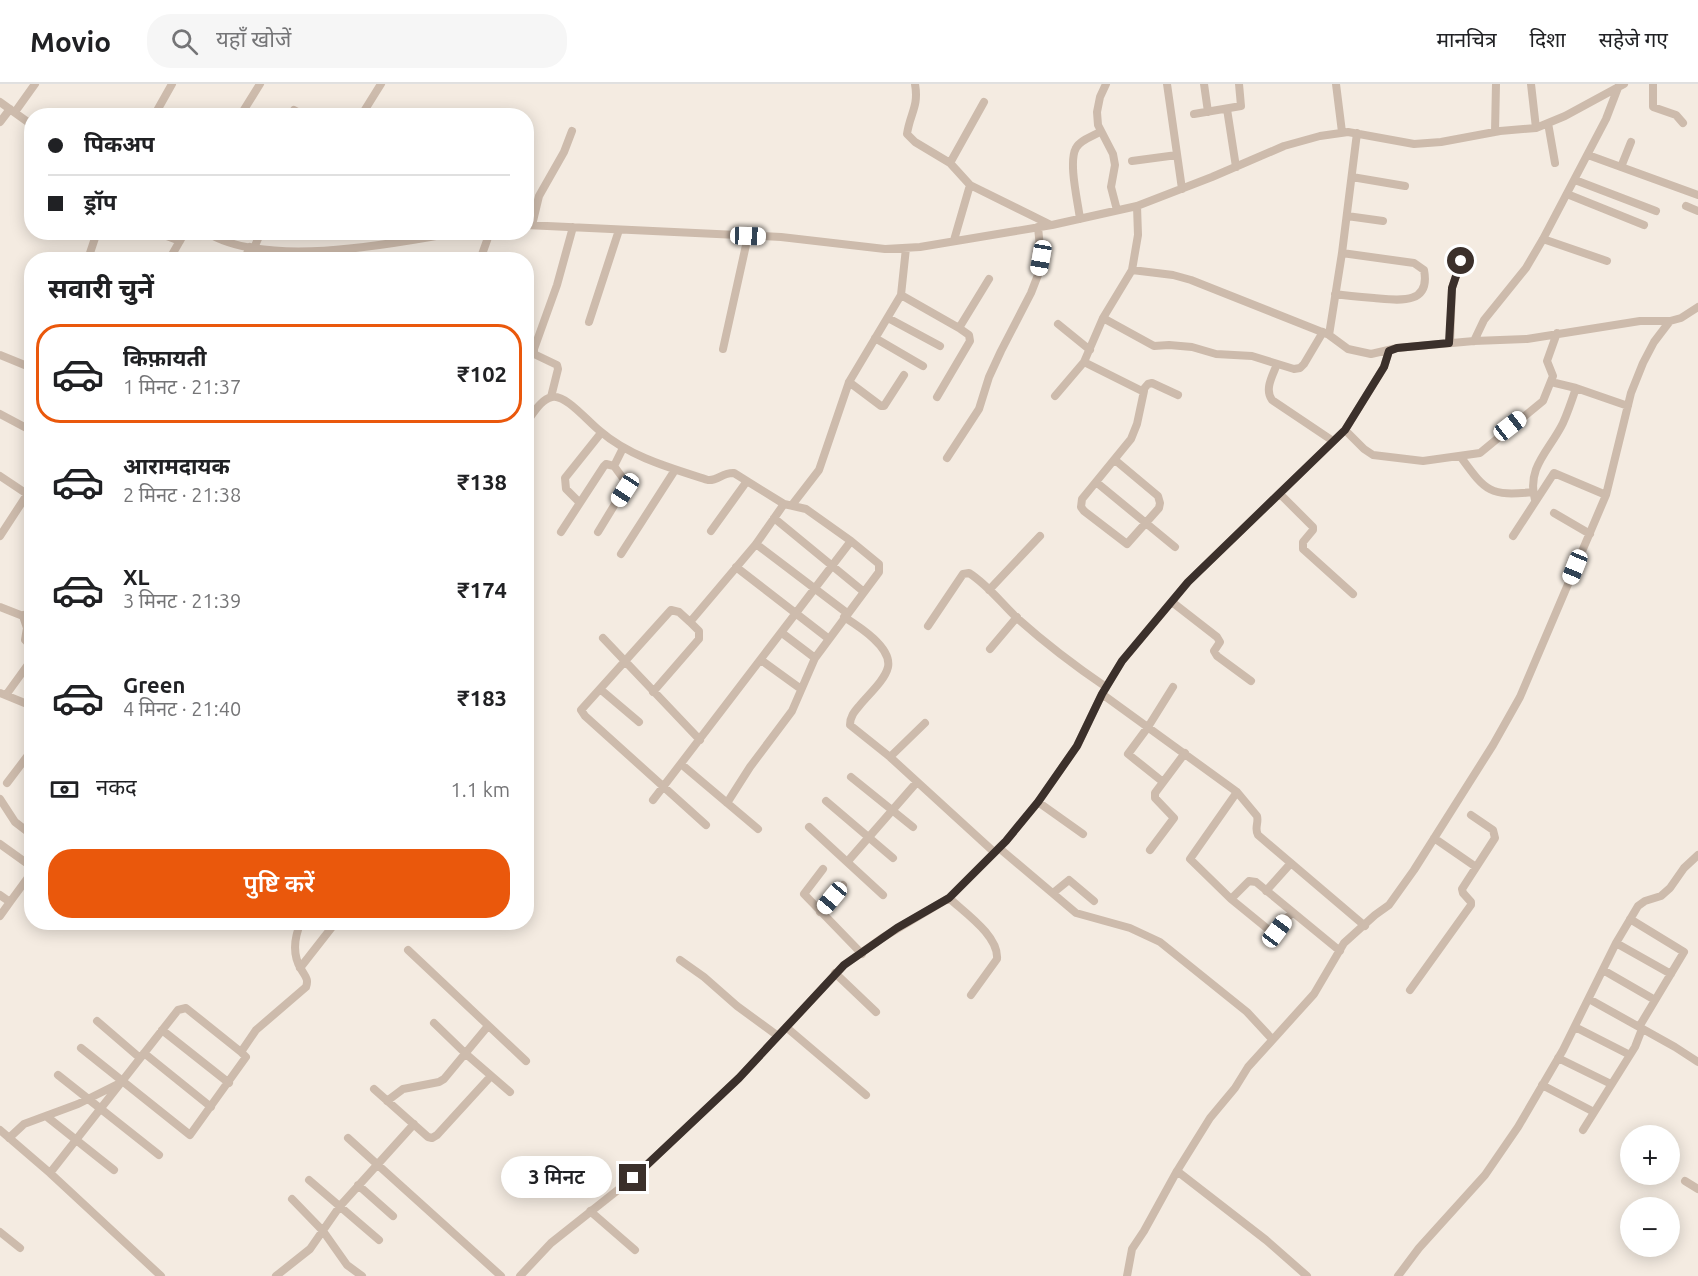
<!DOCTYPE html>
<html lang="hi">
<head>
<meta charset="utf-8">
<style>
	:root { --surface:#fff; --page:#f6f6f6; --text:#202124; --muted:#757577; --line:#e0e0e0; --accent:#ea580c }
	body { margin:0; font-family:Ubuntu,"Noto Sans Devanagari",sans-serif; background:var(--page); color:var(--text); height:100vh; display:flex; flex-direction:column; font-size:22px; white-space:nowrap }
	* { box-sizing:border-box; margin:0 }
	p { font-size:20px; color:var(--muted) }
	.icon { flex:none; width:33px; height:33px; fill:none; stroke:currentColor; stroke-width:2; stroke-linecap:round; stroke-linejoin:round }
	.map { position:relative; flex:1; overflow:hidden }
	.side { position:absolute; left:24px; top:168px; width:510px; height:678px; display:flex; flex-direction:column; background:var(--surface); border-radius:24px; box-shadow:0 3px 15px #0003 }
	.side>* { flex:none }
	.hud { position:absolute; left:24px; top:24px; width:510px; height:132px; border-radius:24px; box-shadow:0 3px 15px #0003; display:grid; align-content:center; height:132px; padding:0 24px; background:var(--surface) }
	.fabs { position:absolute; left:1620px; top:1041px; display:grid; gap:12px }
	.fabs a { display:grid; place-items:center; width:60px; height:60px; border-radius:50%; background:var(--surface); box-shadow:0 3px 15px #0003; font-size:30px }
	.end { position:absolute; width:27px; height:27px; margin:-14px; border:8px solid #3b302b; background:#fff; box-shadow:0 0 0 3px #fff }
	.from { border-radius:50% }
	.bubble { position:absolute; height:42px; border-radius:21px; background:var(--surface); box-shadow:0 3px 15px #0003; font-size:20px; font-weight:600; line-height:42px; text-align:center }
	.car { position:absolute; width:18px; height:36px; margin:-18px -9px; border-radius:8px; box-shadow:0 0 4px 2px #0007; background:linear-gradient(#fff 24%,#345 0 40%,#fff 0 76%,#345 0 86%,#fff 0) }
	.hud b { display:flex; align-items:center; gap:21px; height:57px; font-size:22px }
	.hud b+b { border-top:2px solid var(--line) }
	.hud i { width:15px; height:15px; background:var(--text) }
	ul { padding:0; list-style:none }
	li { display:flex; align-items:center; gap:18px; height:99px; margin:0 12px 9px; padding:0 12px; border:3px solid transparent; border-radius:24px }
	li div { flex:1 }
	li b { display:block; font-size:22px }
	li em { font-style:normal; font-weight:600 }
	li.active { border-color:var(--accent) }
	li>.icon { width:54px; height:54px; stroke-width:1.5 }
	h2 { padding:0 24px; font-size:27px; line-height:72px }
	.pay { display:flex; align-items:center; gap:15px; height:66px; padding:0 24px; font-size:22px }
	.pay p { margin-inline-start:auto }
	.action { display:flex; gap:12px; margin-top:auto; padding:12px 24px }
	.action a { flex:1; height:69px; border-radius:24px; background:var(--accent); color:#fff; font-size:24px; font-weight:600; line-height:69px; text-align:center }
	header { display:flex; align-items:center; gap:36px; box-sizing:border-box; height:84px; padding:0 30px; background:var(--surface); border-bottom:2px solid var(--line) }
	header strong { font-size:28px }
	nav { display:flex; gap:33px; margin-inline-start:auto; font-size:21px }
	.search { width:420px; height:54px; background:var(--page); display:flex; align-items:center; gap:15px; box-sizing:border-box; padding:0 21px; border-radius:24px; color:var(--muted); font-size:22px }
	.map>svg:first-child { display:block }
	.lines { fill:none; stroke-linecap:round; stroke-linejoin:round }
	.minor { stroke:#cdbbac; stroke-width:8 }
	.route { stroke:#3b302b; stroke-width:8 }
</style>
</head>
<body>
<header>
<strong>Movio</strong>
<div class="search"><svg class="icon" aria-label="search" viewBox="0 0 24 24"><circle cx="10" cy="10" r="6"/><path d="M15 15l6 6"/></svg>यहाँ खोजें</div>
<nav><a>मानचित्र</a><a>दिशा</a><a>सहेजे गए</a></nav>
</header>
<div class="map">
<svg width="1698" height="1192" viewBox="0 0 1698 1192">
	<rect width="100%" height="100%" fill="#f4ebe1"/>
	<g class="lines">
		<!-- minor -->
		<path class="minor" d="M915,0C919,23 910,29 907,50L915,58L950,79
			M1106,0L1100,13L1097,28L1098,41L1113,70L1115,81L1111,103L1117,126
			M1167,0L1182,105
			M1204,0L1208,28
			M1336,0L1342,48
			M1531,0L1536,44
			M1653,0V23L1676,31L1683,39
			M0,18L32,41
			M1227,25L1236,83
			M294,26L305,32
			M15,28L35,0
			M1194,30L1241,22L1239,0
			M154,32L172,0
			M240,32L260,0
			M361,32L381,0
			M0,38L10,25
			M1548,39L1555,79
			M1495,48L1496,0
			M1588,71L1698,111
			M1132,77L1177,71
			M1621,83L1631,58
			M1352,93L1405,102
			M1575,96L1656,127
			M970,101L950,79L984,18
			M1567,110L1644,141
			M1686,122L1698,127
			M1347,132L1383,137
			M1080,135C1078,118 1068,78 1076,64C1080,56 1093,52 1100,48
			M526,141L781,153L885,165L920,163L1052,141L1137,122L1212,93L1284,62L1320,52L1348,48L1414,60L1441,58L1500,47L1536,44L1565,32L1624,0
			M532,141L539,112L564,68L572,47
			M156,148L180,157
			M206,148C264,185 392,160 458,148
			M1543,155L1607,177
			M954,156L970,101L1051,141
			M254,164L261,148
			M89,172L97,148
			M169,176L185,148
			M244,176L250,163
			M480,176L490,148
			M1132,186L1173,191L1191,196L1327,250
			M1335,210C1348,212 1361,213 1374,214C1397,216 1431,222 1424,186L1414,179L1342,169
			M901,211L959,244L989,195
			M888,234L940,262
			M1103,234L1154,262L1169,261L1192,263L1216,270L1252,272L1294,285L1300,284L1304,280L1323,248
			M1670,237L1681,234L1698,223
			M589,238L619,146
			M1058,240L1090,266
			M875,254L923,282
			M1474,257L1484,236L1526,184L1543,155L1606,35L1619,1
			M1450,259L1452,204L1461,177
			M723,265L748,152
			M0,271L32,284
			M1084,278L1142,307L1148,300L1152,299L1178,311
			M1277,280C1273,291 1264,305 1272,316L1333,357
			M849,298L881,322H884L904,291
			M1551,298L1576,304L1628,322
			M1055,312L1084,278L1103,234L1132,186L1138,151L1137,122
			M551,313L558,285L557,281L534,270V265L557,201L573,143
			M937,313L970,257L969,251L959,244
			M0,330L32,347
			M526,339C533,330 541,315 552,313C566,310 589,339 600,347C630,373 671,384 708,396C718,397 723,388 734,389L784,420L806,425L851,457L653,716
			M1345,346L1364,365L1373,371L1423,377L1480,369L1543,317L1553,292L1547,277L1557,249
			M1460,372C1485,406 1488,413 1533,408
			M947,374L979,325L989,293L1001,267L1031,209L1038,191L1041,174L1038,143
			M1115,376L1158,412L1160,419L1159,424L1127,460L1084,427L1081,423L1082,415L1131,355L1137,340L1144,307
			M0,392L27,410
			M1096,398L1175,463
			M1280,410L1313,443V446L1303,458V465L1353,510
			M1535,416C1526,383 1550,366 1563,339C1568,328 1572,316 1576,304
			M579,418L566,405L565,394L601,349
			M792,421L819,386L849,298L901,211L906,164
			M1554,429L1590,450
			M774,434L864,508
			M711,447L747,397
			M561,448L604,382L606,380L614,382
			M598,448L626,402L625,397L614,382L623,364
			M0,452L32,403
			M1513,452L1554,389L1606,411
			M756,460L847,529
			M621,470L675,386
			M736,483L829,555
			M989,506L1040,452
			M1172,518L1217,553L1220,558L1214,567L1217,572L1251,597
			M0,523L23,532L32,526
			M23,532L27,544L25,556L32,563
			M844,533C858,542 892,563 888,583C885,596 869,610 860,621C855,627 850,632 850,641L890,673L994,768
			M928,542L963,490L969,489C988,501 1001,519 1017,534C1045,559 1075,582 1106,603
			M782,549L815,574
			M603,554L700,656
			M990,565L1017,533
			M761,576L801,605
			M600,605L639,638
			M653,608L699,555V547L690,538
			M0,609L32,622
			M1102,610L1237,708L1257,732C1259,739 1254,744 1258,751L1365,842
			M6,611L32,575
			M890,673L925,639
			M681,680L758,745
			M851,693L913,743
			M1163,698L1128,670L1148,643L1173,603
			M7,699L32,666
			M1237,708L1190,775L1231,815L1269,846L1277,847L1292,828
			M0,715L15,738L32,751
			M826,717L893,774
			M1038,718L1083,750
			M727,719L750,683L792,627L815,574L879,488V480L851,457
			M706,741L585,632L581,626L671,526L679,528L690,538L756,460L784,420
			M809,743L883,811
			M1434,754L1476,783
			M0,760L32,783
			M999,764L1076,829L1130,844L1160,858L1247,928L1272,955
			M1150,766L1174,734L1155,714V709L1185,669
			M848,777L917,698
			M823,785L804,810L862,870
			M1266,807L1291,779
			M1053,809L1069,796L1094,817
			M0,811L10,818L0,832
			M949,814C965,829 999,852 997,875L971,911
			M1231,815L1249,797L1256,798L1340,867
			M10,818L32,788
			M820,828L843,801
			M1630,835L1684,868L1639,943
			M1616,859L1671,890
			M408,866L526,977
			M680,876L704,893L737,922L778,952
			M300,884L336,838
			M1603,886L1655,916
			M835,889L876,928
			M1410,906L1471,821V818L1463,809L1462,805L1495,754L1493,746L1471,731
			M1589,915L1675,963L1698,978
			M97,937L140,974
			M434,939L466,970L510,1008
			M786,943L866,1011
			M1575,943L1630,971
			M162,946L229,999
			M81,964L190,1051L246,973L241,968L256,946L306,903C309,895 305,892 301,885C292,870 294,854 301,838
			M144,969L211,1023
			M1558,974L1611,1000
			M58,991L159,1071
			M1542,1001L1594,1028
			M374,1005L428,1053L432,1054L437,1051L491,992
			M387,1017L403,1005L439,998L444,995L488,942
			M46,1032L114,1086
			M0,1046L50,1089L178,926L186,924L241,968
			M1583,1046L1635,963L1642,945
			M9,1054L24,1040L78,1020L118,1000
			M348,1054L501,1192
			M1177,1087L1266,1156L1307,1192
			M50,1089L161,1192
			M309,1096L379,1156
			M1685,1097L1698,1105
			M358,1101L393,1132
			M292,1115L323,1147L347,1181L362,1192
			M590,1127L635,1166
			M0,1148L20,1164
			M276,1192L310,1165L340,1122L414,1040
			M520,1192L551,1159L633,1094L739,994L844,881L882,854L949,814L1006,757L1038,718L1077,662L1102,610L1122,577L1188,498L1345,346L1384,283L1389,267
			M1127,1192L1132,1165L1144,1147L1177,1087L1210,1034L1235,1004L1248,983L1314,910L1344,859L1375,831L1389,821L1414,786L1493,661L1520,613L1606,411L1631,309L1643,279L1654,258L1670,237H1640L1527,255L1474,257L1397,264L1371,270L1348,265L1329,251L1342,169L1357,49
			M1398,1192L1419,1164L1485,1091L1518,1043L1563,966L1616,859L1638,822L1645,817L1661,812L1670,804L1684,784L1698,771"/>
	</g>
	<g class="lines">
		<!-- route -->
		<path class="route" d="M633,1094L739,994L844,881L897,844L949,814L1006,757L1038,718L1077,662L1102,610L1122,577L1188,498L1345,346L1384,283L1389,267L1397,264L1449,259L1452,204L1461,177"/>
	</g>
</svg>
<div class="fabs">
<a>+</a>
<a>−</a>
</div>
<i class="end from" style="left:1461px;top:177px"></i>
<i class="end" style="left:633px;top:1094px"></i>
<div class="bubble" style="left:501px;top:1072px;width:111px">3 मिनट</div>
<i class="car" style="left:748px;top:152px;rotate:92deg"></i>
<i class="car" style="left:1041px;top:174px;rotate:190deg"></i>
<i class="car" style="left:1510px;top:342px;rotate:52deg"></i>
<i class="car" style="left:625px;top:406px;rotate:213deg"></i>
<i class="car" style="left:1575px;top:483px;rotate:202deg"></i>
<i class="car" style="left:832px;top:814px;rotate:220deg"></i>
<i class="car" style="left:1277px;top:847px;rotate:37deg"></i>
<div class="hud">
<b><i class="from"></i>पिकअप</b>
<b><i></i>ड्रॉप</b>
</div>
<section class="side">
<h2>सवारी चुनें</h2>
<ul>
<li class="active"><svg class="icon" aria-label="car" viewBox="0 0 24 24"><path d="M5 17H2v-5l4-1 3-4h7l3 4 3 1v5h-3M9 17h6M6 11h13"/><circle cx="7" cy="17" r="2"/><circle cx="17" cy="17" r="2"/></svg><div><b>किफ़ायती</b><p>1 मिनट · 21:37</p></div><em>₹102</em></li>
<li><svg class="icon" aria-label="car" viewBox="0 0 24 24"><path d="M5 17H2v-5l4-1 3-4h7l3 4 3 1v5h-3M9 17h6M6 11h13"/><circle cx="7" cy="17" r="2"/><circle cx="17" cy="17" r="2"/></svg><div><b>आरामदायक</b><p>2 मिनट · 21:38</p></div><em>₹138</em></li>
<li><svg class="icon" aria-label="car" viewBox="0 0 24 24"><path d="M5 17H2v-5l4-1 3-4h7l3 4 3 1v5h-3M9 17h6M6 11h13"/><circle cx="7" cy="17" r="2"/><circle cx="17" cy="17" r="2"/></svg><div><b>XL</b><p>3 मिनट · 21:39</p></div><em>₹174</em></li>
<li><svg class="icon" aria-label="car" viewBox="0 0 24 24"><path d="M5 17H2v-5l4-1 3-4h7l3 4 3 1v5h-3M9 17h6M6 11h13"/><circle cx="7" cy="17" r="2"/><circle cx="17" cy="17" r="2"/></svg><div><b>Green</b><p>4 मिनट · 21:40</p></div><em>₹183</em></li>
</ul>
<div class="pay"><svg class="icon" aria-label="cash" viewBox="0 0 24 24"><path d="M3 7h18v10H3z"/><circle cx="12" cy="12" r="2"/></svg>नकद<p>1.1 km</p></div>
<div class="action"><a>पुष्टि करें</a></div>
</section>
</div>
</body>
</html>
